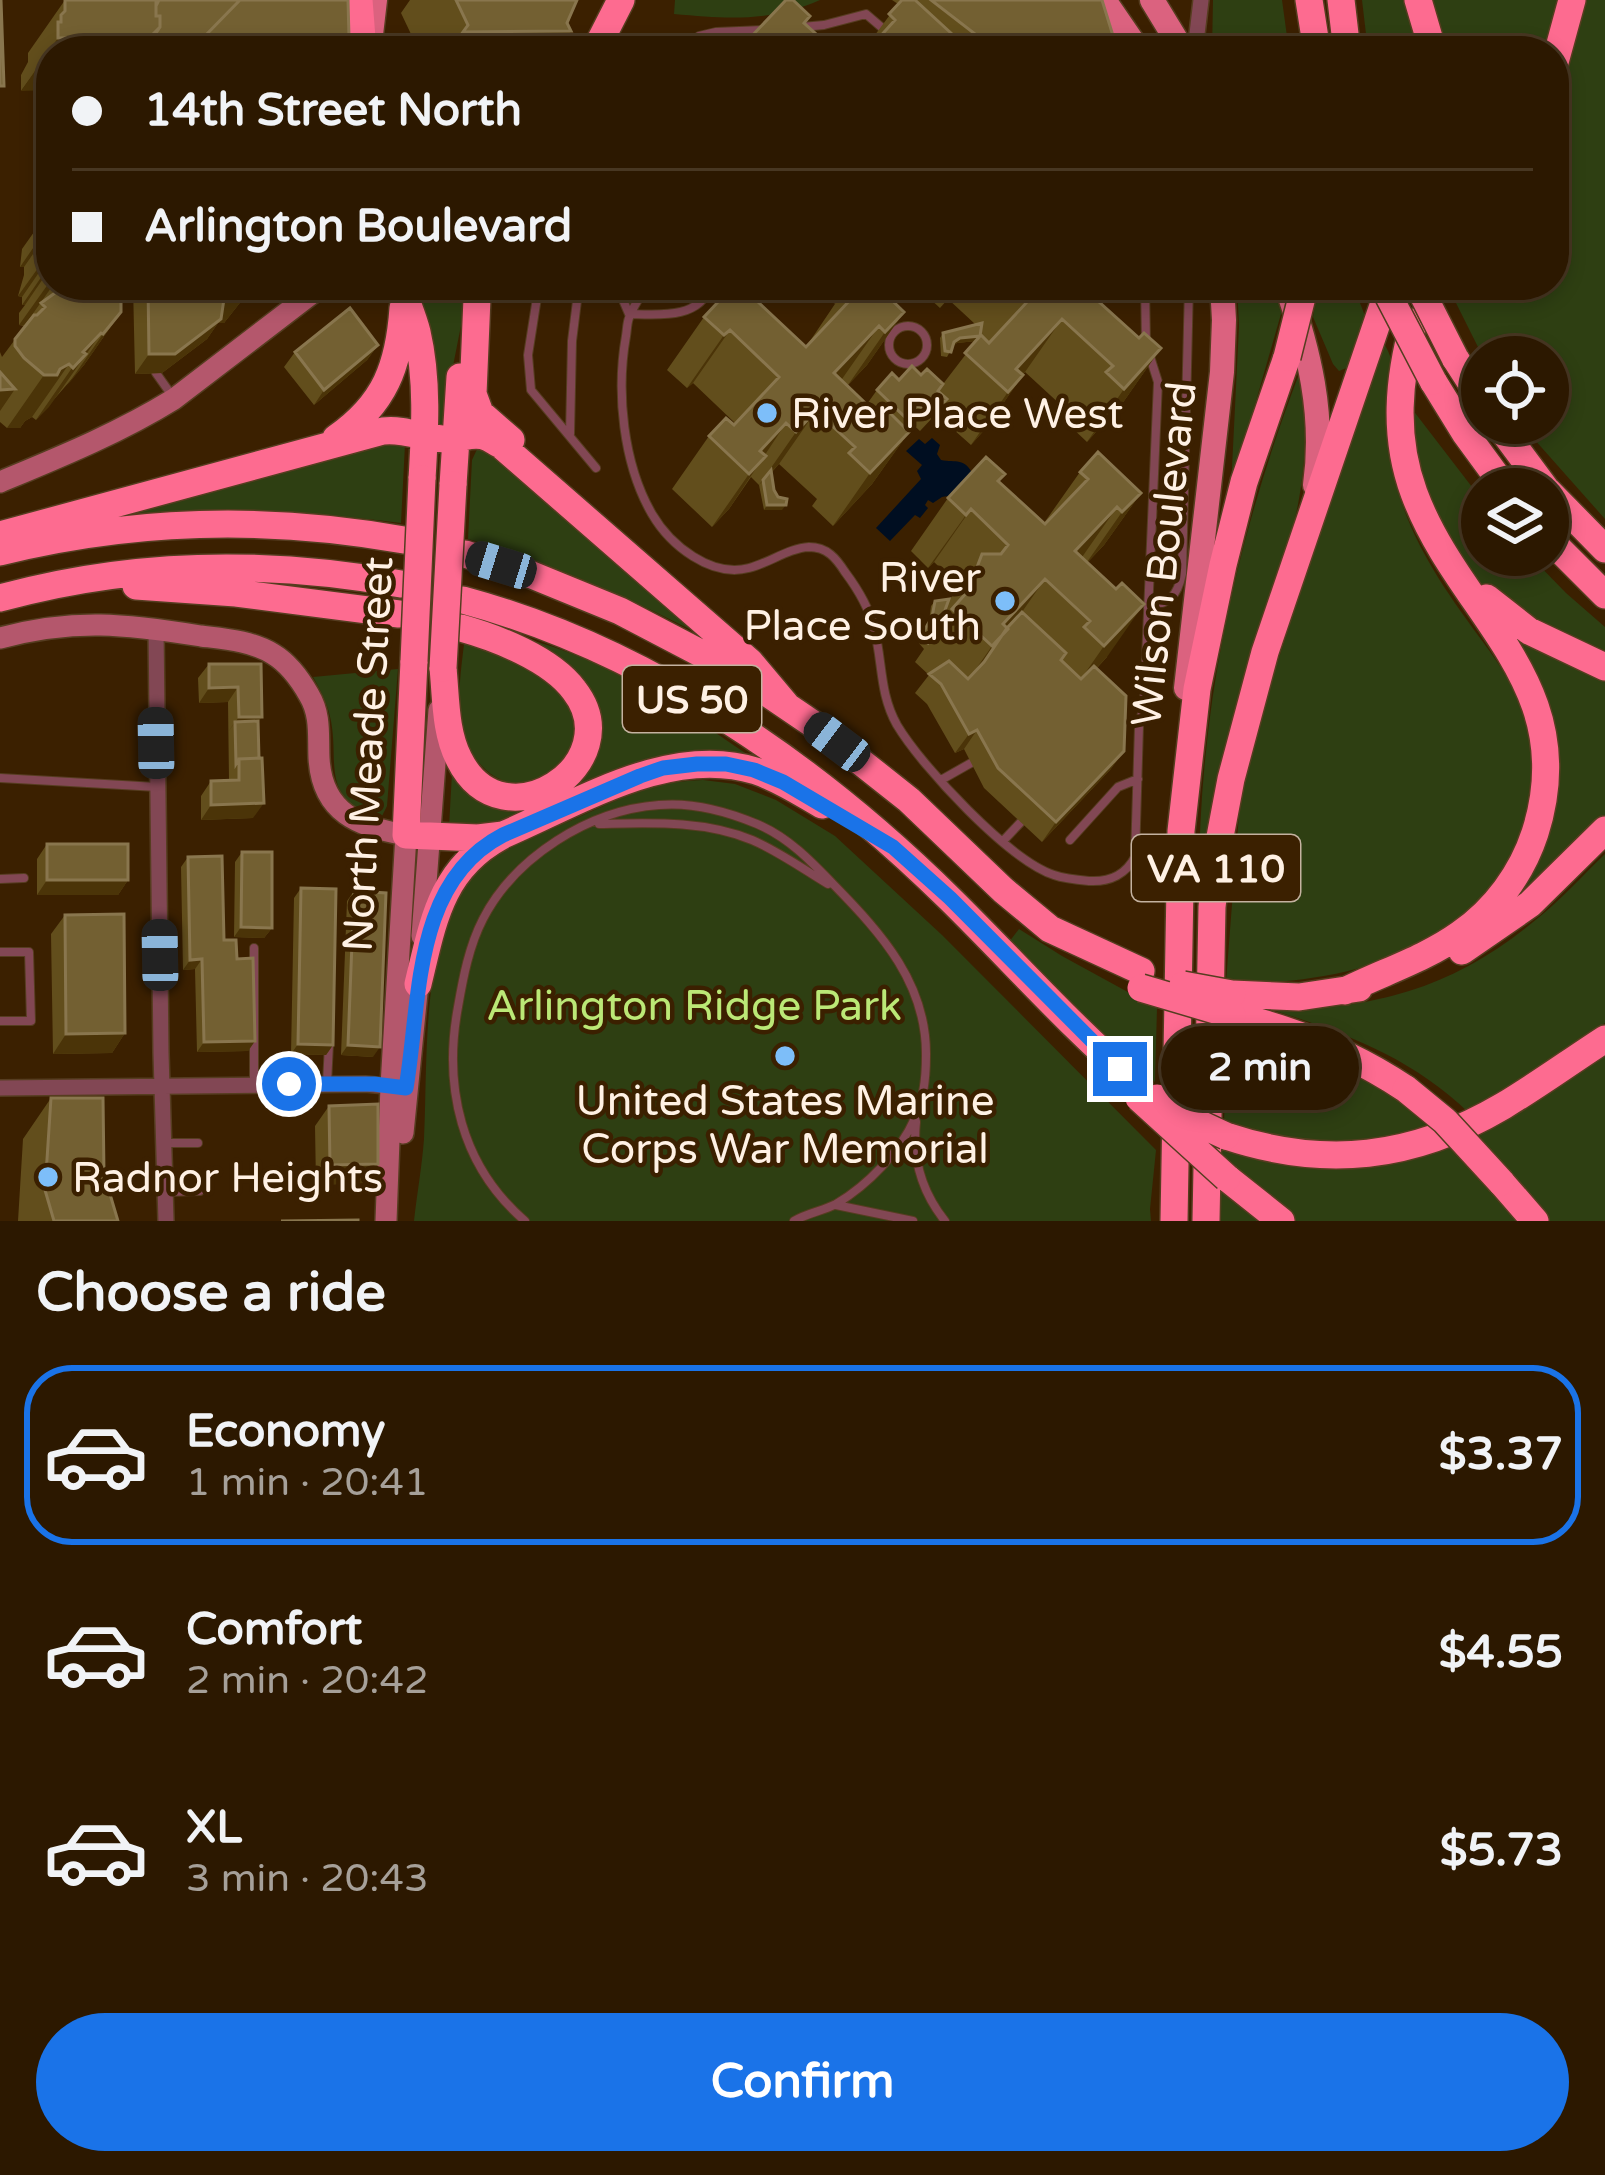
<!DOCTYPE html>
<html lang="en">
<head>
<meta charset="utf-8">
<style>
	:root { --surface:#2c1800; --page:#38250f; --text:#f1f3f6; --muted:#a6a099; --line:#483722; --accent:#1a73e8 }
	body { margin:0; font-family:"Varela Round",sans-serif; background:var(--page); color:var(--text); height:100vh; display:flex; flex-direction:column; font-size:45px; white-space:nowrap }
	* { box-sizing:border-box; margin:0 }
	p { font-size:39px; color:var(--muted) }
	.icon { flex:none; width:66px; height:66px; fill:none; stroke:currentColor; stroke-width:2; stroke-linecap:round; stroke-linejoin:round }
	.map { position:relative; height:1221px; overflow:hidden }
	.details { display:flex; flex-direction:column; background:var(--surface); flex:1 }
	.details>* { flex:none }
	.top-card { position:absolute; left:36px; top:36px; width:1533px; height:264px; border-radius:48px; box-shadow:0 6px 18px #0003,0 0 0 3px var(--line); display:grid; align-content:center; height:264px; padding:0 36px; background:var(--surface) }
	.buttons { position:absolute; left:1461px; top:336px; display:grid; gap:24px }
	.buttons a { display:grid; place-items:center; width:108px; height:108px; border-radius:50%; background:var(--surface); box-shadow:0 6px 18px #0003,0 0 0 3px var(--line); font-size:60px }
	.end { position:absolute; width:54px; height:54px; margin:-27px; border:15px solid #1a73e8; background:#fff; box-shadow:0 0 0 6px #fff }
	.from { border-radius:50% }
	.bubble { position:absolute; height:84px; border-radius:42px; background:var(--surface); box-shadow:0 6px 18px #0003,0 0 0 3px var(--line); font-size:39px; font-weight:700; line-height:84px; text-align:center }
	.car { position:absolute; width:36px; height:72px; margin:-36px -18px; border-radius:15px; box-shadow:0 0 9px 3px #0007; background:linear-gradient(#222 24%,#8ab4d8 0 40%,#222 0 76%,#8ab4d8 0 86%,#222 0) }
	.top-card b { display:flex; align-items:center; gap:42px; height:114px; font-size:45px }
	.top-card b+b { border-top:3px solid var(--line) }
	.top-card i { width:30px; height:30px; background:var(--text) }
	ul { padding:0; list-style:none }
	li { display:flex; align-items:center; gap:36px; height:180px; margin:0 24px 18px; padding:0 12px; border:6px solid transparent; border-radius:48px }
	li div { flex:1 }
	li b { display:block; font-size:45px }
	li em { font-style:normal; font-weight:700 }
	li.active { border-color:var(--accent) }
	li>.icon { width:108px; height:108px; stroke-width:1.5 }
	h2 { padding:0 36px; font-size:54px; line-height:144px }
	.primary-button { display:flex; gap:24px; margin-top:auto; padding:24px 36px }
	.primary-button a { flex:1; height:138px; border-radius:72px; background:var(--accent); color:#fff; font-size:48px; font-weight:700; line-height:138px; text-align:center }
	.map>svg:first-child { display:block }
	.green { fill:#2e3f12 }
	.water { fill:#000e21 }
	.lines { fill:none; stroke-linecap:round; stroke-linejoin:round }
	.lane-casing { stroke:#563d20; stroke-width:10 }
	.street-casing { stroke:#563d20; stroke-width:18 }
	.secondary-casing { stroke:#563d20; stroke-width:24 }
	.primary-casing { stroke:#563d20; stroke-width:27 }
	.highway-casing { stroke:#563d20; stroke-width:30 }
	.lane { stroke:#824754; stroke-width:8 }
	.street { stroke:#824754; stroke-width:15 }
	.secondary { stroke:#b4576c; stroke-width:21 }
	.primary { stroke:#db627f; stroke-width:24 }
	.highway { stroke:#fd6b90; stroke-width:27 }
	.highway-bridge-casing { stroke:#563d20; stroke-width:30; stroke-linecap:butt }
	.highway-bridge { stroke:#fd6b90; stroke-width:27 }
	.wall { fill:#624e1c }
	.shaded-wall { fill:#4b3408 }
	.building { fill:#736032; stroke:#89764e; stroke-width:3 }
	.route { stroke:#1a73e8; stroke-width:15 }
	.poi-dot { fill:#7dbef9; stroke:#3b2000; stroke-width:4.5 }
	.labels { text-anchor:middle; stroke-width:9; stroke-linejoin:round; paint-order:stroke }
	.shield { fill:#3b2000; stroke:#c4b2a0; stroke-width:3 }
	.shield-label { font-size:39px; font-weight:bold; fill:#fff1e4 }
	.poi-label { font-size:42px; fill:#fff1e4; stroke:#3b2000; text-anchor:start }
	.street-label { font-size:42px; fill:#fff1e4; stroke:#3b2000 }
	.park-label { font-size:42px; fill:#bbe876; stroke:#3b2000 }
</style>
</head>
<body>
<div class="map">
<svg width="1605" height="1221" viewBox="0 0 1605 1221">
	<rect width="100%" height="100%" fill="#3b2000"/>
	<!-- green -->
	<path class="green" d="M675,0H820C769,22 729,19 674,14Z
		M1213,0H1282L1289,51H1212Z
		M1362,0H1405L1420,51H1368Z
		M1429,0H1564L1552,51H1443Z
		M1584,0H1605V519L1534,439L1524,423H1548V357H1483L1447,285H1554V106L1577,37Z
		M417,285H469L453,366L450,429L437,427L424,317Z
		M1237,285H1270L1283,307L1231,488L1239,326Z
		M1318,285H1353L1367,321L1349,367L1339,371L1333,364L1313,317Z
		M1382,340C1385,345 1388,350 1390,356C1395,370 1385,416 1387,438C1389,461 1396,487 1404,509C1421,557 1453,601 1483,642C1501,667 1519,691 1526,722C1545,799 1510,897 1439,937C1377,971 1297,986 1226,982L1240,801L1260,716Z
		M1299,374C1324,497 1265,604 1233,720C1216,778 1209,840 1199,899C1197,716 1234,545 1299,374Z
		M1409,405L1482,500V555H1529L1566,593L1605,627V662L1515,616L1481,585L1441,527L1419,473Z
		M380,444H405L401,523C311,511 221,512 129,514Z
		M479,445L485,446L701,635C625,596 550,563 468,539L472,460Z
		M1505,627L1605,677V817L1500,916L1553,798Z
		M465,636C486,647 542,669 555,684C620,758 509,829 469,747C453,713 461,672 465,636Z
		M522,638C610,659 688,714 763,765L724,757L494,829L449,827L452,773L484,798L523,806L599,734Z
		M398,669L387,806L381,818L373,819C321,793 339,764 331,721C328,705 321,691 313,677Z
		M703,780L735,784L776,800L835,836L942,935L1156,1150L1150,1209L1151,1221H414C417,1194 422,1166 424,1139C428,1066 420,936 470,880C498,848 535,836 572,820C618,800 652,781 703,780Z
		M1605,854V1023L1469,1113C1412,1058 1346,1033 1272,1010C1388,1008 1464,984 1552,906C1570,890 1587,871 1605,854Z
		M1019,929L1062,956L1157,1008L1155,1082L1123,1061L1009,942Z
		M1228,1025L1316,1051L1394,1095L1433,1129C1385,1140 1318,1151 1269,1139C1254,1135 1239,1127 1224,1121Z
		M1605,1041V1221H1206L1205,1204L1226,1136L1397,1149Z"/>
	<!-- water -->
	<path class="water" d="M932,438L940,445L937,454L941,460C956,463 965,457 973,475L958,494L942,497L933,503L928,500L925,505L928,508L920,518L915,515L890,541L876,528L921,479L917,471L922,465L906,451L919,439L925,444Z"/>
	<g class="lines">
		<!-- lane casing -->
		<g class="lane-casing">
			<path id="lane" d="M802,27L824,25L866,14L887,32
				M689,51L699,36L716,32L763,30
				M539,285L528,355L531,390L596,468
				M619,285L620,293L629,314
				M640,285C641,304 633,303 629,318C627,323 627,330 626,336C616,392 623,464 652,514C670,545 711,578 749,568C769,563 789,548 809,547C827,547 836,558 845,572C857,588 869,608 874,628C883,662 879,693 897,725C922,767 1009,860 1054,875C1065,879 1078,880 1090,881C1110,882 1126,874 1135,857L1139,726L1144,705L1158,382L1146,344L1145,285
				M811,285L846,304
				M883,304L901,285
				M631,314C660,315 700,319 711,285
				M889 345a19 19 0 1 1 38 0a19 19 0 1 1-38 0Z
				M156,373L173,397
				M570,434L572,341L579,285
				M1148,608C1170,602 1177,597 1182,574L1189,285
				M0,778L157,787
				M941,780L971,763
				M599,824C650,823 703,820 752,840C778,851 803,869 828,884
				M1070,840L1118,787L1138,779
				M1003,841L1021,822
				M0,879L24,878
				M0,952H29L31,1021H0
				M327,1083L329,1044
				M254,1084V948
				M289,1086L290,1104
				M916,1122C912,1159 922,1192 945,1221
				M164,1143H198
				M165,1192L200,1191
				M836,1205L913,1221
				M525,1221C461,1166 443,1087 458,1007C463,978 469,946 483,919C515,857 589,810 659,805C692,802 726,811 757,824C788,837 811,861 834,885C882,934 927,984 926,1056C926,1077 924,1099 915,1118C900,1152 868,1185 836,1204C823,1211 807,1213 794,1221"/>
		</g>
		<!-- street casing -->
		<g class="street-casing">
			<path id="street" d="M1195,51L1201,0
				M156,629L161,1053L166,1221
				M0,1088L365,1084L397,1087"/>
		</g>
		<!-- secondary casing -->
		<g class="secondary-casing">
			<path id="secondary" d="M0,482C60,457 119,433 174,399L323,285
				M0,638C75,618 126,624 201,636C225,639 252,641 273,654C288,663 300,679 309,695C321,715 318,735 319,758C322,813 359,827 406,835L391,1086L386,1221
				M422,936L439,710
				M403,1133L419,973"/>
		</g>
		<!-- primary casing -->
		<g class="primary-casing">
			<path id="primary" d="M1104,0L1139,51
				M1152,0L1183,51
				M370,43L375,0
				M1286,285C1309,350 1325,415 1315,485
				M1186,688L1222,372L1224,320L1222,285"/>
		</g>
		<!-- highway casing -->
		<g class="highway-casing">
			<path id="highway" d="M359,0L363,51
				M1309,0L1317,51
				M1341,0L1347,51
				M1418,0L1433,51
				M595,51L621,0
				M1554,66L1572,0
				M401,285C406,301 413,316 417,332C428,379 425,430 422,479
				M477,298L473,394L480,413L511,440
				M1455,358L1482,400
				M1433,381L1465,433L1506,489
				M1497,423L1546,489
				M336,438C385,404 399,366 403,308
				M453,485L460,377
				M1548,491L1605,549
				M0,535L383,431C408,428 428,441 453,439C464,438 471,433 483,436C491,438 493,441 501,445L750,662L787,706
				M1548,538L1605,595
				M0,552C133,519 270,516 404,540
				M465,554L532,575L620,611L704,655L760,688L813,724L909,800L1003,890L1050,929L1141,971
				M136,586L236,593L399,614
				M0,598C131,562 268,560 401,584
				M1487,598L1529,631L1605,667
				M463,600C648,650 814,765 950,899C1013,961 1072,1028 1139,1085
				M414,661L406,835L478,838L503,835C580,802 671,744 756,771C780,779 801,793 822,805
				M443,668C446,698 445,732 459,759C503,848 631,763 574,690C551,659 497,638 461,628
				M1462,951L1530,904L1605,830
				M418,984C433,923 440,870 500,837
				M1345,991C1383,972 1425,959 1460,934C1495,910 1522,873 1535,833C1583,683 1459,615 1414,493C1393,436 1398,379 1414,322
				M1232,994L1299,997L1359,988
				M1232,1015C1295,1030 1352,1053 1406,1089
				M1226,1136C1325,1169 1413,1159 1503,1106C1538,1085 1571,1061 1605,1039
				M1227,1178L1281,1221
				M1501,1182L1535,1221
				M1174,1221L1181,831L1197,689L1223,565L1244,482L1287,357
				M1206,1221L1212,907L1219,842L1231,779L1265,652L1390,285"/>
		</g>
		<!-- lane -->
		<use href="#lane" class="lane"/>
		<!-- street -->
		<use href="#street" class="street"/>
		<!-- secondary -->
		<use href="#secondary" class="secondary"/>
		<!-- primary -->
		<use href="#primary" class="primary"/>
		<!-- highway -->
		<use href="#highway" class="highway"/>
		<!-- highway-bridge casing -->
		<g class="highway-bridge-casing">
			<path id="highway-bridge" d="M1383,285L1433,381
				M1418,285L1455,358
				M1287,357L1305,285
				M414,661L422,479
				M443,668L453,485
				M1183,985L1232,994
				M1141,988L1232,1015
				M1406,1089L1445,1121L1501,1182
				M1139,1098L1227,1178
				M1157,1098L1185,1117L1226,1136"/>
		</g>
		<!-- highway-bridge -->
		<use href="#highway-bridge" class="highway-bridge"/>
	</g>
	<!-- wall -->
	<path class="wall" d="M65,0L341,51H51L21,91V75L28,62V53Z
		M410,0H577L558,51H419L401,13Z
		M892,0H1102L1114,39L1125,51H958L946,42L940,51H863L898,4Z
		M810,16L805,23L835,51H741L749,39Z
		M51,208V285H118L115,290V296L121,312L84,365L36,420L32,417L25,421L20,428H7L0,422V352L2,357L25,326L19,325V313L25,305H22V297L18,296L24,275V267H20L22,249Z
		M133,285H254L224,323H218L207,339L162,373L135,374Z
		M920,285H1121L1105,303L1095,294L1093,296L1139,338L1161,348L1124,401L1087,442L1069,425L1075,418L1025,372L986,428L971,445L936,414L920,431L908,420L903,426L909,432L872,484L833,526L812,506L817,499L779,464L772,472L774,490L782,510H764L759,485L751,477L729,509L712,527L672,489L709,436L735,423L693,383L687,388L667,370L704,317L764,295L759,303L806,347L843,292L904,312L867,365L848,385L841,380L867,404L877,390L899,380L921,375L943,384L976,341L957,343L953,346L947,357L941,356L940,338L943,333L975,324L948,299L940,308L918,288Z
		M378,345L367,360L314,405L284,367L295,352Z
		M1080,472L1141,493L1104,545L1087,563L1107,657L1097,668L1124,751L1110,770L1042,842L984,788L964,749L955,753L927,704L915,693L929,675L915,662L924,649L917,641L929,622L931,606L935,601L948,602L959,586L934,562L928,568L911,551L948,498L999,482L1044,523Z
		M209,664H261L253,818L201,820V796L211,781L229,780L228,702L199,703L198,678Z
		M47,844L128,880L118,895H37V859Z
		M242,852L272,928L264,938L234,937L235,862Z
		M188,857L224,940L237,959L255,1041L248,1051L197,1052L195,969L183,970L181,867Z
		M301,888L333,1045L326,1055L291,1054L294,898Z
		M354,891L373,1057L341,1055L347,901Z
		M65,915L125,1033L112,1053L53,1054L51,934Z
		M51,1098L104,1174L118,1221H18L23,1139Z
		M329,1106L364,1183L316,1185L315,1126Z"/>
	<!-- shaded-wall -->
	<path class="shaded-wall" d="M156,1H160V27L144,51H51V90L21,91L58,38Z
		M571,31L558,51H450L463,32Z
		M51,222V228L24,267H20Z
		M51,250V255L22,297L18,296Z
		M51,263V267L25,305H22Z
		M51,280V285H53L25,325H19Z
		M237,285H254L224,323H218L207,339L162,373L135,374L149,354L210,324Z
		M1092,285H1102L1067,324L1065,322Z
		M121,312L84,365L66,387L103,334Z
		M904,312L867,365L848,385L885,332Z
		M1062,319L1025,372L1007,391L1016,369Z
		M879,326L842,379L797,426L834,373Z
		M730,330L693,383L687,388L724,335Z
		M101,333L49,407L36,420L83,352Z
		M980,336L977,341L957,343L950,347L960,338Z
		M378,345L367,360L314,405L324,390Z
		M1161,348L1124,401L1087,442L1124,389Z
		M69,364L32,417L25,421L20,428H7L44,375Z
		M1023,375L986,428L971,445L1008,392Z
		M15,389L0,411V390Z
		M816,411L779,464L759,485L796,432Z
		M786,423L729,509L712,527L749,474L760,451Z
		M909,432L872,484L833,526L870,473Z
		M1141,493L1104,545L1085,565L1122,512Z
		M767,505H786L782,510H764Z
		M1117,507L1080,560L1075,551Z
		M971,509L934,562L928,568L966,515Z
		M1045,579L1008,632L955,699L992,646L1003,624Z
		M1144,604L1107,657L1067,699L1104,646Z
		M238,687L228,702L199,703L209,688Z
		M239,717H262L251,732L235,722L228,732Z
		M977,730L964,749L955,753L969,734Z
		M1124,751L1110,770L1042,842L1056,822Z
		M264,803L253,818L201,820L211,805Z
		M47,880H128L118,895H37Z
		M241,927L272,928L264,938L234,937Z
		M202,959L195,969L183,970L190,960Z
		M125,1033L112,1053L53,1054L66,1034Z
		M255,1041L248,1051L197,1052L204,1042Z
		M298,1044L333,1045L326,1055L291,1054Z
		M348,1045L380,1047L373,1057L341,1055Z
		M378,1164L364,1183L316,1185L330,1165Z"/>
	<!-- building -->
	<path class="building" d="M0,0H1L4,86H0Z
		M65,0H159L156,1V16H160V27L150,37L58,38V22H61V15L65,11Z
		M159,0H240L203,38L194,51H144L160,27V16H156V6Z
		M240,0H348L349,38L337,51H203V38Z
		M456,0H577L567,23L571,31L463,32L468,25Z
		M786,0H793L810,16L804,23L835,51H762L749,39Z
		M902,0H915L952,34L936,51H930L926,46L921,51H867L895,20L889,14Z
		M931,0H1102L1114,39L1125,51H997Z
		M62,285H115V296H121V312L103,334L101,333L83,352L86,354L73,368L69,364L60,369L57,375H44L24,358L15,346V339L34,315H37L45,307L41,303L62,288Z
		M148,285H209L224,299L221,319L175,354H149Z
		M734,285H753L764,295L758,302L806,347L851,299L843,292L849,285H876L904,312L885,332L879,326L834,373L881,418L888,411L909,432L870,473L849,453L855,447L816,411L796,432L786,423L760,451L766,456L749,474L709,436L726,418L734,425L779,377L730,330L724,335L704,317Z
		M1014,285H1092L1087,291L1139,338L1144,333L1161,348L1124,389L1106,372L1113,366L1062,319L1016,369L1023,375L1008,392L965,353L981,335L989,343L1027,302L1014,288Z
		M350,308L378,345L324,390L295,352Z
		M982,323L980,336L960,338L954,342L951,352L945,351L943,333Z
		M912,366L921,375L927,369L943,384L938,391L947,399L930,416L918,405L906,418L877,390L892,373L899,380Z
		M0,372L15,389L0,390Z
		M1098,452L1141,493L1122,512L1117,507L1075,551L1116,589L1122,583L1144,604L1104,646L1084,627L1090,621L1045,579L1003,624L1008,629L992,646L952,609L968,591L982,554H1001L1008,545L971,509L966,515L948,498L986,457L1005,474L998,481L1045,524L1088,479L1080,472Z
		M771,470L774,490L778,497L787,499L786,505H767L763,480Z
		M949,599L939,627L928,643L921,636L932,617L935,601Z
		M1022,612L1066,653L1061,660L1081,679L1094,666L1126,696L1124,751L1056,822L998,768L977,730L969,734L941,684L929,674L949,661L968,679L984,662L1007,628Z
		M209,664H261L262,717H239L238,687L209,688Z
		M258,721L259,758L239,759L236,764L235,722Z
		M262,758L264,803L211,805V781L239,780V759Z
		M47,844H128V880H47Z
		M242,852H272V928L241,927Z
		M222,856L224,940H236L237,959L253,958L255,1041L204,1042L202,959L190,960L188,857Z
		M301,888L336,889L333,1045L298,1044Z
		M354,891L386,893L380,1047L348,1045Z
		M124,914L125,1033L66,1034L65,915Z
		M51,1098H103L104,1174L118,1221H54L45,1190Z
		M378,1104V1164L330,1165L329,1106Z
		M358,1220V1221H281Z"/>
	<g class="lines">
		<!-- route -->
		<path class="route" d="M289,1084H374L406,1088C421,1001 412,882 503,835L640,776L663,768L697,764H726L754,770L783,782L893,847L950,898L1120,1069"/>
	</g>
	<!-- markers -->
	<g class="poi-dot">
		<circle cx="767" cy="413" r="12"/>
		<circle cx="1005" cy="601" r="12"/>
		<circle cx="785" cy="1056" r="12"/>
		<circle cx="48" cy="1177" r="12"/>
	</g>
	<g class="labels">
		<!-- shield labels -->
		<g class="shield">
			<rect x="623" y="666" width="138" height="66" rx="9"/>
			<rect x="1132" y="835" width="168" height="66" rx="9"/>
		</g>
		<g class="shield-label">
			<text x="692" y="713">US 50</text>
			<text x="1216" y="882">VA 110</text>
		</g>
		<!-- poi labels -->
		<g class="poi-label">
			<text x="791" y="428">River Place West</text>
			<text x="981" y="592" text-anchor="end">River<tspan x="981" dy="48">Place South</tspan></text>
			<text x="785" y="1115" text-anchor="middle">United States Marine<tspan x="785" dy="48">Corps War Memorial</tspan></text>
			<text x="72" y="1192">Radnor Heights</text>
		</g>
		<!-- street labels -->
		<g class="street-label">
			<text transform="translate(1163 554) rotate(-84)" y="15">Wilson Boulevard</text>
			<text transform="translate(367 754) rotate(-87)" y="15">North Meade Street</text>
		</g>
		<!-- park labels -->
		<g class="park-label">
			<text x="694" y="1020">Arlington Ridge Park</text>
		</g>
	</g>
</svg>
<div class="buttons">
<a><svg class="icon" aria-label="locate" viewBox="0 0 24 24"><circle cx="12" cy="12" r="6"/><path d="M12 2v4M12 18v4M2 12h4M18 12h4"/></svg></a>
<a><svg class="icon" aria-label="layers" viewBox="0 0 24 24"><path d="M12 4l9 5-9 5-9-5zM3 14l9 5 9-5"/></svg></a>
</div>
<i class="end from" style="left:289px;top:1084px"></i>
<i class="end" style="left:1120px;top:1069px"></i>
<div class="bubble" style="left:1161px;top:1026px;width:198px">2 min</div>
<i class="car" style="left:501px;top:565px;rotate:287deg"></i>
<i class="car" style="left:837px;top:742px;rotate:307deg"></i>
<i class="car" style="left:156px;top:743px;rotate:359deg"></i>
<i class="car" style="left:160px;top:955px;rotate:359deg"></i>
<div class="top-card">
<b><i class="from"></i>14th Street North</b>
<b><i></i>Arlington Boulevard</b>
</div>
</div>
<section class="details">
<h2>Choose a ride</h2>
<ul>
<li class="active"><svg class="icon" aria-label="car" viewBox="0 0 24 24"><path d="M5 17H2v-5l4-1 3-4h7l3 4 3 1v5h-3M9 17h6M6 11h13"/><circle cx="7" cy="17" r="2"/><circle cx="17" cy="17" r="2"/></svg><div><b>Economy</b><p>1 min · 20:41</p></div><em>$3.37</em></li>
<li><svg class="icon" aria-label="car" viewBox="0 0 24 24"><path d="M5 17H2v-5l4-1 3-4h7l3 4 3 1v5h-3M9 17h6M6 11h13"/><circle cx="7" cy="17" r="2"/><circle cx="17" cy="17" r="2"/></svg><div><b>Comfort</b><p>2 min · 20:42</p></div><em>$4.55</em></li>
<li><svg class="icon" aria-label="car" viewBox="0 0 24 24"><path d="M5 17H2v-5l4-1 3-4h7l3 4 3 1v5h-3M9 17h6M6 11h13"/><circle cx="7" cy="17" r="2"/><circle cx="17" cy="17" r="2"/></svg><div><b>XL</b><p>3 min · 20:43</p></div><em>$5.73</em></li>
</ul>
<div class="primary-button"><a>Confirm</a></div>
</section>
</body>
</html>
